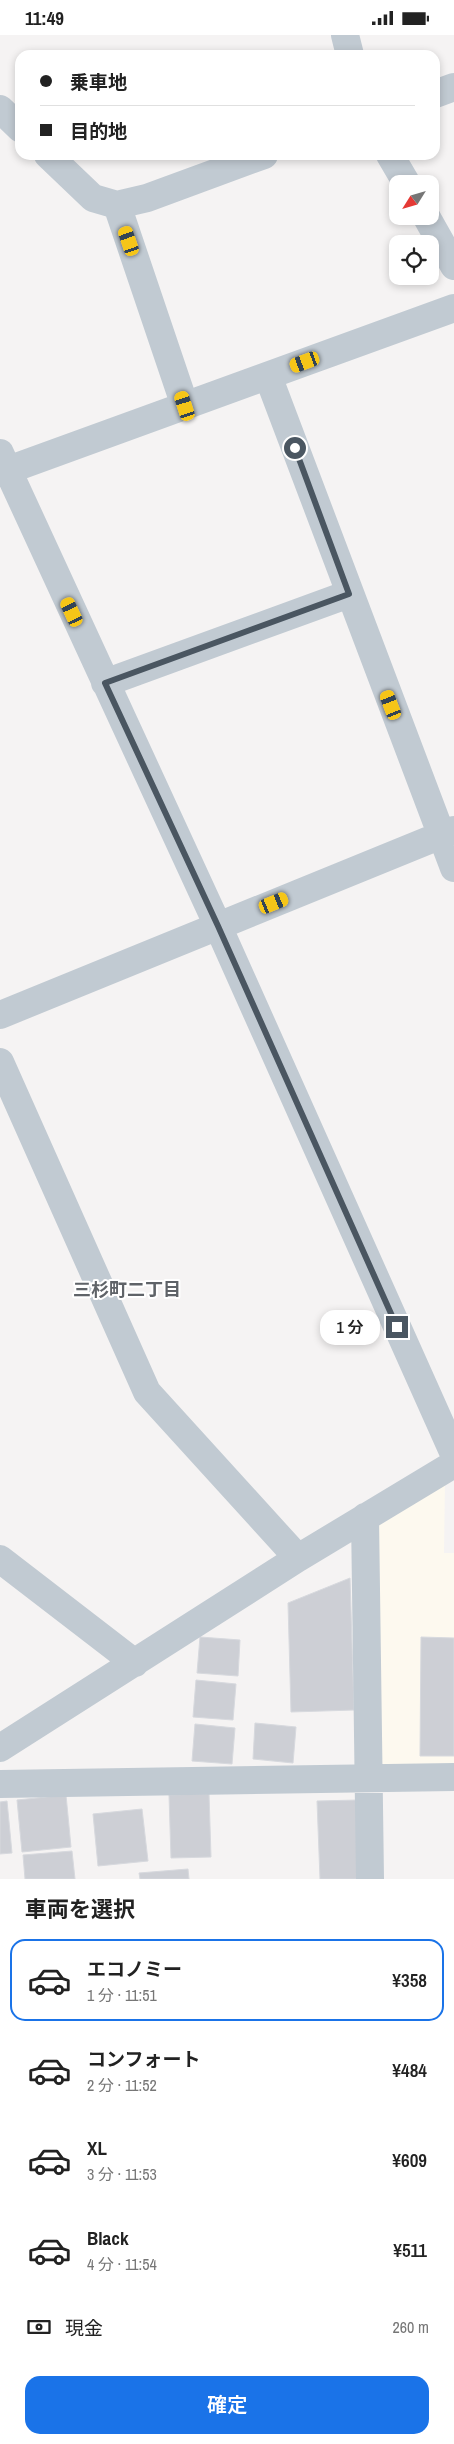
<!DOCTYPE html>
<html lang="ja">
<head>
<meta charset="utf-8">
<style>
	:root { --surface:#fff; --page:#f6f6f6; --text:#222; --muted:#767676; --line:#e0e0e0; --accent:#1a73e8 }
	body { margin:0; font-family:"Archivo Narrow","Noto Sans JP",sans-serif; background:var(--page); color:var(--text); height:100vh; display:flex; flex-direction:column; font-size:19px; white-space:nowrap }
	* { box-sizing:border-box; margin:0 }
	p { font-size:16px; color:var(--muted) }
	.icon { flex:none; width:28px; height:28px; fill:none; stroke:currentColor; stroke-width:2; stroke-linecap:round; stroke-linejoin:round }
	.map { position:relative; height:1844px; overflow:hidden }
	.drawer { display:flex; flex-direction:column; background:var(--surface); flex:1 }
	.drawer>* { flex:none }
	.top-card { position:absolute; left:15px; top:15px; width:425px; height:110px; border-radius:15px; box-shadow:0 2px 8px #0003; display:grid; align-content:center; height:110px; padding:0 25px; background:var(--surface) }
	.needle { width:32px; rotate:233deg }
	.fabs { position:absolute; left:389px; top:140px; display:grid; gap:10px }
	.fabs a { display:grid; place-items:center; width:50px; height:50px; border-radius:10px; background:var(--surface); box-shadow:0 2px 8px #0003; font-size:25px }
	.end { position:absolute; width:22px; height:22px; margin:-11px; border:6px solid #4a5661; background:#fff; box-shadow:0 0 0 2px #fff }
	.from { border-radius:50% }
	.bubble { position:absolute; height:35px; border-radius:15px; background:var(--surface); box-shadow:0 2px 8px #0003; font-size:16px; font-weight:600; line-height:35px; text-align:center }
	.car { position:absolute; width:15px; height:30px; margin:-15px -8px; border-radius:6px; box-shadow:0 0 4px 1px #0007; background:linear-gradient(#f5c518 24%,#345 0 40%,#f5c518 0 76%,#345 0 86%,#f5c518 0) }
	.top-card b { display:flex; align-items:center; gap:18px; height:48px; font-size:19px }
	.top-card b+b { border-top:1px solid var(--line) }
	.top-card i { width:12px; height:12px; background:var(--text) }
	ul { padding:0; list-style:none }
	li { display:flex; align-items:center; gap:15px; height:82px; margin:0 10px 8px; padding:0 15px; border:2px solid transparent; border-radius:15px }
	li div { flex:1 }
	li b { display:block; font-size:19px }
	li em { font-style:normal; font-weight:600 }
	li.active { border-color:var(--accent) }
	li>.icon { width:45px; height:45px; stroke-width:1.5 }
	h2 { padding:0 25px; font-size:22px; line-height:60px }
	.pay { display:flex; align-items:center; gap:12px; height:55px; padding:0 25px; font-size:19px }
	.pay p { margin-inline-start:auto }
	.primary-button { display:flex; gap:10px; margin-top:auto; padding:10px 25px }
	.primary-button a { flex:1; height:58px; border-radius:15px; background:var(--accent); color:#fff; font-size:20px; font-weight:600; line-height:58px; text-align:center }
	.status { display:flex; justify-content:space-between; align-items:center; height:35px; padding:0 25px; background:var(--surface); direction:ltr }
	.status svg { height:14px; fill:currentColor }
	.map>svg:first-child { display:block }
	.commercial { fill:#fdf9ef }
	.building { fill:#cdcfd5; stroke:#d7d9de }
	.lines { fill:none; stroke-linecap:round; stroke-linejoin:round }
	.minor { stroke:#c1cad2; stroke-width:28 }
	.route { stroke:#4a5661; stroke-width:6 }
	.labels { text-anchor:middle; stroke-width:4; stroke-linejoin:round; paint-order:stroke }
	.neighbourhood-label { font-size:18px; font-weight:bold; fill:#5f6368; stroke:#fff }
</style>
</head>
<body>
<div class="status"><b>11:49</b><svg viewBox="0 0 49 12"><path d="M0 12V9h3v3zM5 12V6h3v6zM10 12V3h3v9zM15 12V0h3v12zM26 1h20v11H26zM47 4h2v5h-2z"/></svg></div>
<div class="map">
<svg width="454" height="1844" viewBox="0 0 454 1844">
	<rect width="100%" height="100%" fill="#f5f3f3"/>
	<!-- commercial -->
	<path class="commercial" d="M445,1447L444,1518H454V1732L379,1734V1484Z"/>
	<!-- building -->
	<path class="building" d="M350,1543L354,1675L291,1677L288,1568Z
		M200,1602L240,1605L238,1641L197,1638Z
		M421,1602L454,1603V1721H420Z
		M196,1645L236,1649L233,1685L193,1682Z
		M255,1688L296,1692L293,1728L253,1724Z
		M195,1689L235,1693L232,1729L192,1726Z
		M209,1759L211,1822L171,1823L169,1760Z
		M66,1760L71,1812L22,1817L17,1765Z
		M358,1765L361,1844H320L317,1766Z
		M7,1766L12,1818L0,1819V1767Z
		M142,1774L148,1826L98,1831L93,1779Z
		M72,1816L75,1844H25L23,1820Z
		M188,1834L189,1844H140L139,1838Z"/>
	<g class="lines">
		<!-- minor -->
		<path class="minor" d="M345,0L350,20
			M435,59L454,52
			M0,74L20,93
			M48,120L93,163L117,170L147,163L264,120
			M390,120L407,149
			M117,170L185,371
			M426,181L454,231
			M268,341L454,833
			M0,418L218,891L454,1419
			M0,438L454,273
			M105,648L349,559
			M0,980L454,795
			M0,1027L147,1357L298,1523
			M365,1482L370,1844
			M0,1524L135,1628
			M0,1713L298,1523L454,1429
			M0,1749L454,1742"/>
	</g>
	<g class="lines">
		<!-- route -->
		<path class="route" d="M295,413L349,559L105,648L218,891L397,1292"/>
	</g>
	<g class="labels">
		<!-- neighbourhood labels -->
		<g class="neighbourhood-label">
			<text x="127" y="1261">三杉町二丁目</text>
		</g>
	</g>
</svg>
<div class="fabs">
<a><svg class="needle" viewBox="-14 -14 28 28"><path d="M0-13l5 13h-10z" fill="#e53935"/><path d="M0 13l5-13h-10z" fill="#767676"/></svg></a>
<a><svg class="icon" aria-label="locate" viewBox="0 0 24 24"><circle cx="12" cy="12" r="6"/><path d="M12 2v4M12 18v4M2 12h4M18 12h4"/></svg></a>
</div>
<i class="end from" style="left:295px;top:413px"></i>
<i class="end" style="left:397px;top:1292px"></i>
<div class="bubble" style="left:320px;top:1275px;width:60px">1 分</div>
<i class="car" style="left:129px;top:206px;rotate:341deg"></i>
<i class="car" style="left:305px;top:327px;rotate:250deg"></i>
<i class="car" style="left:185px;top:371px;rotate:342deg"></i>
<i class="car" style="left:72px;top:577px;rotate:335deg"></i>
<i class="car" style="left:391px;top:670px;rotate:339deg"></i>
<i class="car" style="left:274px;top:868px;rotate:68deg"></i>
<div class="top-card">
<b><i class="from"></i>乗車地</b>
<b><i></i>目的地</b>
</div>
</div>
<section class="drawer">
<h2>車両を選択</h2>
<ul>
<li class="active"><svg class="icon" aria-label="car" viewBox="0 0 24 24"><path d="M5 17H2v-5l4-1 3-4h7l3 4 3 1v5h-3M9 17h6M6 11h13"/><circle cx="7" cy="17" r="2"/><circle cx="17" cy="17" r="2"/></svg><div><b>エコノミー</b><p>1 分 · 11:51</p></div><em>¥358</em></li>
<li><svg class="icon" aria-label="car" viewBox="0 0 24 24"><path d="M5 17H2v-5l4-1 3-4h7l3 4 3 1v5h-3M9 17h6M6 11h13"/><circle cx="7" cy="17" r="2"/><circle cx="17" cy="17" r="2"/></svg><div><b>コンフォート</b><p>2 分 · 11:52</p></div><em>¥484</em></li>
<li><svg class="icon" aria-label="car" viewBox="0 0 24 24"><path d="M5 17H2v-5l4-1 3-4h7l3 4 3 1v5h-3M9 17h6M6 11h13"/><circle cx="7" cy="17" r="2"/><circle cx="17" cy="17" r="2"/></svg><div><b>XL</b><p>3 分 · 11:53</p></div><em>¥609</em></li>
<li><svg class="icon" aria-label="car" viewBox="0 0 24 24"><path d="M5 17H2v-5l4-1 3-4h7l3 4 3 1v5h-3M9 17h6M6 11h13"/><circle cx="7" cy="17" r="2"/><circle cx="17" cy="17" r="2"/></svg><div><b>Black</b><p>4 分 · 11:54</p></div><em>¥511</em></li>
</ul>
<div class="pay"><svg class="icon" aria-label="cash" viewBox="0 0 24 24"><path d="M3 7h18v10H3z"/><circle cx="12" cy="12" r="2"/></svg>現金<p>260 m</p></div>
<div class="primary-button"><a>確定</a></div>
</section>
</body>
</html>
